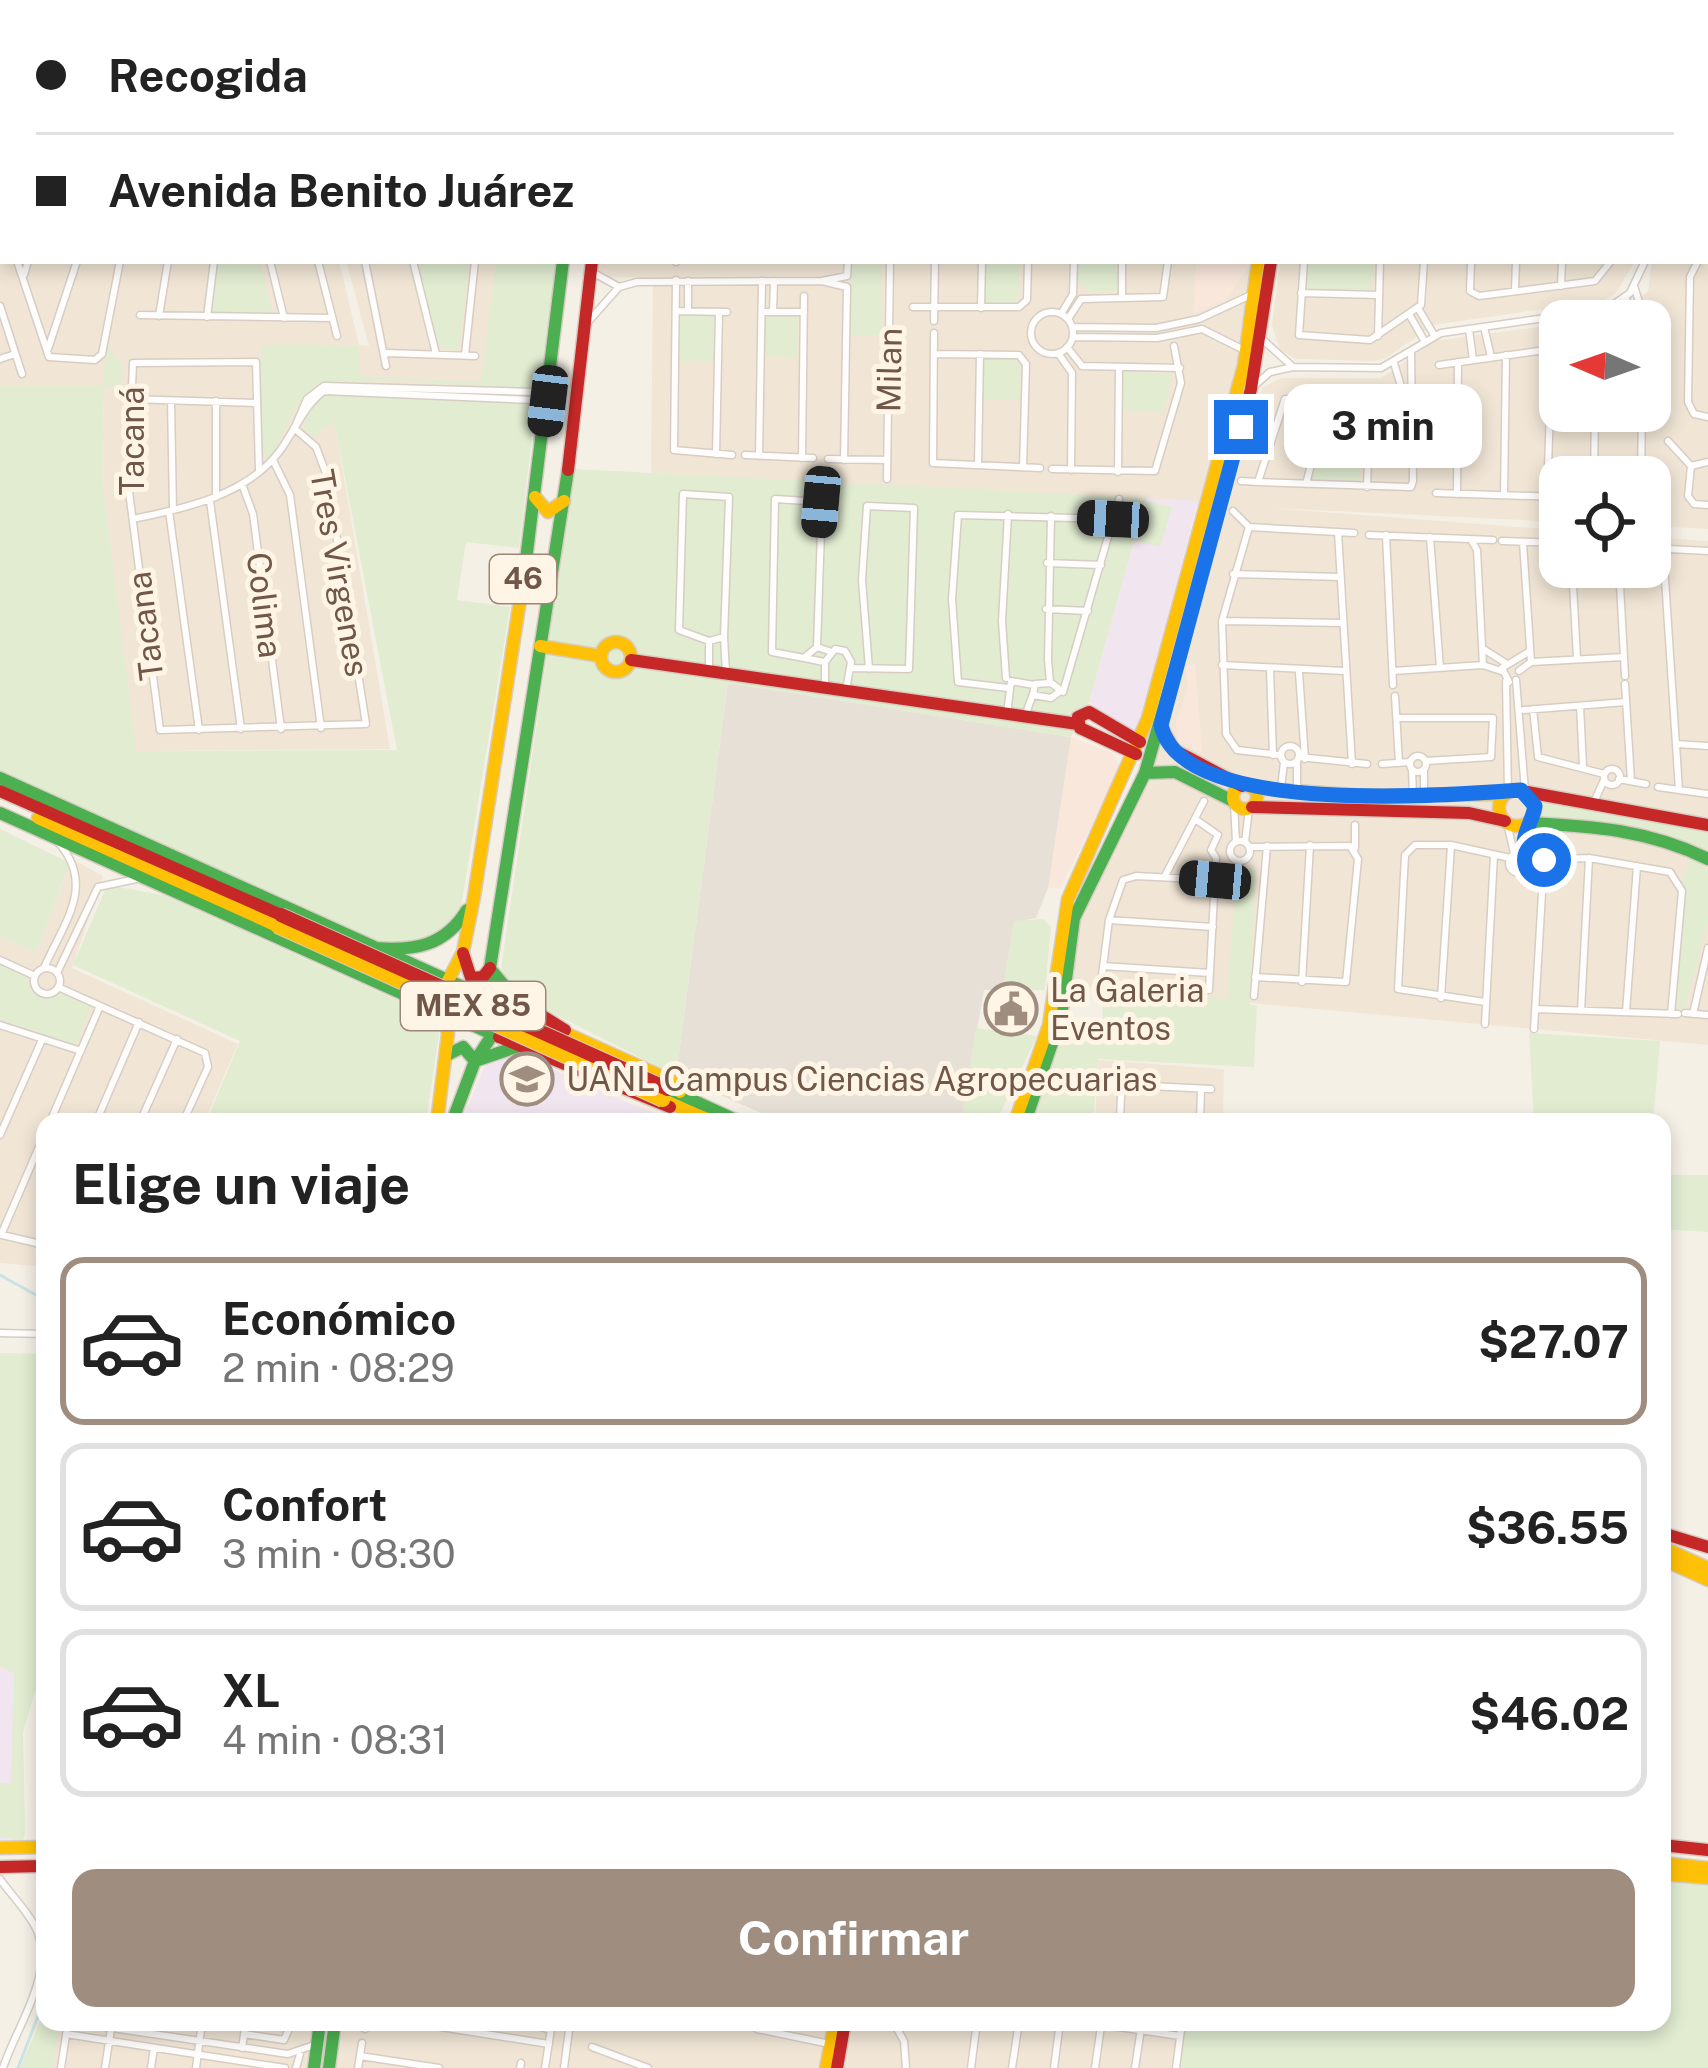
<!DOCTYPE html>
<html lang="es">
<head>
<meta charset="utf-8">
<style>
	:root { --surface:#fff; --page:#f6f6f6; --text:#222; --muted:#767676; --line:#e0e0e0; --accent:#9f8d7f }
	body { margin:0; font-family:"Public Sans",sans-serif; background:var(--page); color:var(--text); height:100vh; display:flex; flex-direction:column; font-size:45px; white-space:nowrap }
	* { box-sizing:border-box; margin:0 }
	p { font-size:39px; color:var(--muted) }
	.icon { flex:none; width:66px; height:66px; fill:none; stroke:currentColor; stroke-width:2; stroke-linecap:round; stroke-linejoin:round }
	.map { position:relative; flex:1; overflow:hidden }
	.details { position:absolute; left:36px; top:1113px; width:1635px; height:918px; display:flex; flex-direction:column; background:var(--surface); border-radius:24px; box-shadow:0 6px 18px #0003 }
	.details>* { flex:none }
	.hud { position:absolute; left:0px; top:0px; width:1710px; height:264px; box-shadow:0 6px 18px #0003; display:grid; align-content:center; height:264px; padding:0 36px; background:var(--surface) }
	.needle { width:78px; rotate:272deg }
	.tools { position:absolute; left:1539px; top:300px; display:grid; gap:24px }
	.tools a { display:grid; place-items:center; width:132px; height:132px; border-radius:24px; background:var(--surface); box-shadow:0 6px 18px #0003; font-size:60px }
	.end { position:absolute; width:54px; height:54px; margin:-27px; border:15px solid #1a73e8; background:#fff; box-shadow:0 0 0 6px #fff }
	.from { border-radius:50% }
	.bubble { position:absolute; height:84px; border-radius:24px; background:var(--surface); box-shadow:0 6px 18px #0003; font-size:39px; font-weight:700; line-height:84px; text-align:center }
	.car { position:absolute; width:36px; height:72px; margin:-36px -18px; border-radius:15px; box-shadow:0 0 9px 3px #0007; background:linear-gradient(#222 24%,#8ab4d8 0 40%,#222 0 76%,#8ab4d8 0 86%,#222 0) }
	.hud b { display:flex; align-items:center; gap:42px; height:114px; font-size:45px }
	.hud b+b { border-top:3px solid var(--line) }
	.hud i { width:30px; height:30px; background:var(--text) }
	ul { padding:0; list-style:none }
	li { display:flex; align-items:center; gap:36px; height:168px; margin:0 24px 18px; padding:0 12px; border:6px solid var(--line); border-radius:24px }
	li div { flex:1 }
	li b { display:block; font-size:45px }
	li em { font-style:normal; font-weight:700 }
	li.current { border-color:var(--accent) }
	li>.icon { width:108px; height:108px; stroke-width:1.5 }
	h2 { padding:0 36px; font-size:54px; line-height:144px }
	.action { display:flex; gap:24px; margin-top:auto; padding:24px 36px }
	.action a { flex:1; height:138px; border-radius:24px; background:var(--accent); color:#fff; font-size:48px; font-weight:700; line-height:138px; text-align:center }
	.map>svg:first-child { display:block }
	.residential { fill:#f1e6d6 }
	.commercial { fill:#f9e7dc }
	.industrial { fill:#e7e0d7 }
	.education { fill:#f1e6ef }
	.green { fill:#e1ecd1 }
	.lines { fill:none; stroke-linecap:round; stroke-linejoin:round }
	.stream { stroke:#c9e3e5; stroke-width:3 }
	.street-casing { stroke:#d6cdc5; stroke-width:9 }
	.fast-casing { stroke:#d6ccc3; stroke-width:15 }
	.slow-casing { stroke:#d6ccc3; stroke-width:15 }
	.jam-casing { stroke:#d6ccc3; stroke-width:15 }
	.street { stroke:#fefdfb; stroke-width:6 }
	.fast { stroke:#4caf50; stroke-width:12 }
	.slow { stroke:#ffc107; stroke-width:12 }
	.jam { stroke:#c62828; stroke-width:12 }
	.slow-bridge-casing { stroke:#d4cbc4; stroke-width:16; stroke-linecap:butt }
	.jam-bridge-casing { stroke:#d4cbc4; stroke-width:16; stroke-linecap:butt }
	.slow-bridge { stroke:#ffc107; stroke-width:14 }
	.jam-bridge { stroke:#c62828; stroke-width:14 }
	.route { stroke:#1a73e8; stroke-width:15 }
	.labels { text-anchor:middle; stroke-width:10; stroke-linejoin:round; paint-order:stroke }
	.shield { fill:#fff5e6; stroke:#9c8677; stroke-width:3 }
	.shield-label { font-size:30px; font-weight:bold; fill:#715748 }
	.street-label { font-size:33px; fill:#715748; stroke:#fff5e6 }
	.poi-label { font-size:33px; fill:#715748; stroke:#fff5e6; text-anchor:start }
</style>
</head>
<body>
<div class="map">
<svg width="1708" height="2068" viewBox="0 0 1708 2068">
	<rect width="100%" height="100%" fill="#f5f0e6"/>
	<!-- residential -->
	<path class="residential" d="M0,0H468L3,3V89Z
		M0,112L3,261H339L359,345L369,346L346,261H556L535,412L331,401L390,749L135,751L102,477L104,387L0,386Z
		M1708,227V529L1650,526V477H1560V522L1270,508L1560,530V567H1650V537L1708,541V1045L1065,986L1077,908L1092,868L1143,772L1220,503L1227,504L1262,388L1281,378H1381L1435,341L1560,324V411H1650V321H1585L1615,315L1648,292L1652,261H1707Z
		M597,261H1257L1237,379L1204,506L651,473L653,277L598,278Z
		M1280,261H1635L1616,293L1605,300L1433,325L1385,359L1372,361L1296,359L1280,350L1272,325Z
		M72,859L103,876L72,968L238,1044L204,1122H45V1267L0,1263V936L36,951Z
		M1098,1060L1224,1069L1223,1122H1095Z
		M45,2010V2022H314L307,2068H20Z
		M343,2022H828L820,2068H336Z
		M851,2022H973L966,2068H843Z
		M982,2022H1062L1176,2039L1171,2068H975Z"/>
	<!-- commercial -->
	<path class="commercial" d="M1196,261H1253L1225,301L1194,313Z
		M1195,664L1202,753L1178,740L1176,722L1188,688L1185,667Z
		M1071,737L1111,752L1121,767L1060,889L1048,888Z"/>
	<!-- industrial -->
	<path class="industrial" d="M728,683L1071,737L1048,888L1036,918L1014,922L1003,990H984L961,1122H782L676,1076Z"/>
	<!-- education -->
	<path class="education" d="M1146,498L1198,501L1137,736L1089,702Z
		M513,1051L619,1099L677,1122H461L483,1070L491,1059Z
		M0,1667L14,1672L11,1844H0Z"/>
	<!-- green -->
	<path class="green" d="M813,0H1168V3H813Z
		M218,261H261L272,314L211,312Z
		M417,261H469L459,350L437,348Z
		M496,261H556L540,384L529,391C489,388 333,369 308,392C292,407 283,438 271,457L259,454L261,345L359,346V376L481,382Z
		M985,261H1019V294L1011,303L985,302Z
		M1076,261H1117V291H1089L1076,282Z
		M1308,261H1375L1370,291L1304,288Z
		M851,265L882,266L881,335H850Z
		M714,315L713,361H679L680,316Z
		M765,317H798L797,358L765,356Z
		M106,345L123,366L121,386L104,387L102,477L136,751L397,750L334,421L312,438L302,427L312,404L324,394L522,402L535,412L519,548L466,542L457,600L510,607L460,913C439,946 410,947 374,942L0,774V386H103Z
		M983,358H1012L1021,365L1020,400L983,399Z
		M1121,372L1172,374L1163,411L1121,410Z
		M1330,407L1362,408L1360,482L1311,480Z
		M574,469L1146,498L1089,702L1071,737L728,683L676,1076L517,995L501,969Z
		M1147,501L1172,507L1160,547L1136,541Z
		M1537,797L1708,829V856C1664,818 1591,822 1536,821Z
		M0,829L70,863L36,952L0,936Z
		M1692,858L1708,870V921L1684,1010L1676,1007L1682,879Z
		M1237,868L1256,869L1249,1004L1257,1006L1254,1067L1098,1059L1093,1122H1030L1062,1040L1101,1043L1104,986L1111,991L1227,999Z
		M107,885L163,895L441,1020L426,1122H206L240,1041L73,965Z
		M1044,919L1051,928L1045,990H1003L1014,921Z
		M0,965L28,979L35,995L47,997L57,990L91,1006L75,1046L0,1019Z
		M976,1028L1037,1036L997,1120L961,1122Z
		M1529,1033L1660,1041L1653,1122H1534Z
		M1662,1175H1708V1232L1662,1229Z
		M0,1353L45,1354V1687L35,1692L23,1732L25,1833L22,1843L11,1844V1838H0V1783H11L14,1673L0,1667Z
		M1662,1880L1708,1885V2068H1179L1186,2022H1662Z
		M45,2010V2022H60L53,2068H20Z"/>
	<g class="lines">
		<!-- stream -->
		<path class="stream" d="M0,1275L45,1300
			M38,1890L45,1933
			M18,2068L45,1998"/>
		<!-- street casing -->
		<g class="street-casing">
			<path id="street" d="M394,0L400,3
				M806,0V3
				M1196,0V3
				M1371,0V3
				M359,3L362,0
				M434,3L459,0
				M1178,3V0
				M1378,3V0
				M1559,3L1560,0
				M1656,3V0
				M0,90H3
				M0,117L3,118
				M0,151H3
				M1707,153L1708,154
				M1707,205H1708
				M0,209L3,219
				M1707,255L1708,254
				M17,261L49,357L95,360L102,354L120,261
				M270,261L284,318
				M318,261L337,336
				M365,261L386,366
				M413,261L436,354
				M1304,261L1299,335L1370,340L1421,305L1424,261
				M1471,261L1470,291L1479,296L1595,281L1611,261
				M1698,261L1690,277L1688,402L1694,414L1708,417
				M676,262V261
				M592,272L619,287
				M24,275L28,261
				M676,280L674,450L732,455
				M688,281V310
				M822,281L847,287L844,460
				M1561,286L1562,261
				M1634,286L1645,321
				M1515,290L1516,261
				M1301,293L1379,295
				M1073,294L1074,261
				M1122,298V261
				M1081,299L1163,297L1168,261
				M1626,299L1638,321
				M0,306L22,374
				M913,307H1019
				M1019,307L1027,300L1028,261
				M981,308L982,261
				M1418,308L1434,335
				M677,311L727,312
				M762,312H804
				M773,312L774,281
				M1031 333a21 21 0 1 1 42 0a21 21 0 1 1-42 0Z
				M1061,314L1073,294
				M1409,314L1425,342
				M140,315L332,318
				M159,316L168,261
				M207,317L214,261
				M1068,319L1081,299
				M934,321L935,261
				M588,322L619,287L637,282L822,281L847,276L848,261
				M1072,327L1156,328L1199,319L1253,294
				M1484,327L1491,357
				M1469,329L1473,360
				M934,333L933,463L1040,468
				M1378,336L1380,261
				M1073,337L1157,338L1202,329L1246,351
				M1262,339L1293,367
				M1067,347L1082,366
				M48,349L77,261
				M1411,351L1413,481L1411,487L1258,482L1285,399L1370,401L1413,391
				M387,353L475,356
				M1058,353L1072,373
				M934,354L1019,355L1026,364
				M465,355L475,261
				M0,359L15,354
				M1394,363L1403,393
				M1439,365L1560,348
				M1082,366L1180,368
				M1254,386L1270,372L1293,367L1381,368L1441,333L1607,309L1630,293L1645,261
				M130,399L256,403
				M171,401L173,510
				M216,401V497
				M294,429L307,399L324,386L534,392L546,382
				M1668,441L1691,466
				M716,454L719,312
				M745,455L813,458
				M759,456L762,281
				M802,458L804,296
				M828,459L887,460
				M273,460L290,495L321,728
				M1708,462L1691,466L1688,496L1694,504L1708,505
				M978,465L980,354
				M1023,467L1026,364
				M1052,469L1155,471L1181,383L1174,346
				M1071,470L1072,373
				M259,471L256,362L133,363L128,484L160,730L366,724L327,476L316,447L294,428
				M1118,472L1119,368
				M1594,477L1595,411
				M1641,477L1642,411
				M887,479L890,261
				M1241,481L1258,482
				M242,484L253,514L281,729
				M1306,484L1328,400
				M1367,487L1370,401
				M1436,493L1560,497
				M1457,494L1458,362
				M1504,495L1506,355
				M1547,497L1552,349
				M210,501L241,729
				M169,511L199,730
				M1233,511L1249,527
				M1051,516L1048,660L1050,682L1063,692L1119,499
				M133,519C185,508 245,496 279,452C294,432 305,404 324,391L533,400L543,412
				M1249,527L1222,621L1226,734L1237,750L1280,755
				M1249,527L1354,533
				M1338,532L1352,764
				M1369,535L1493,540
				M1386,535L1393,685
				M1430,537L1440,668
				M1471,540L1477,550L1483,665
				M1502,541L1560,543
				M1523,542L1531,662
				M1650,548L1708,551
				M1663,549L1679,790
				M1047,563L1101,565
				M1572,567L1577,658
				M1619,567L1625,676
				M1233,574L1340,577
				M1046,609L1088,611
				M1222,621L1343,623
				M709,641L679,630L683,494L729,497L724,637
				M1485,650L1507,664
				M804,658L772,652L775,499L822,502L817,647
				M824,662L804,658L817,647L829,651
				M1222,665L1344,671
				M850,668L909,669L914,508L867,506L862,580L869,669
				M709,669V641L724,637L726,673
				M1270,669L1273,755
				M1393,671L1483,665L1501,671
				M1519,671L1531,662L1624,657
				M1299,672L1305,759
				M1006,678L1002,621L1008,514
				M1516,680L1525,791
				M1506,681L1508,792
				M1509,682L1502,668L1530,651
				M1050,683L1035,684L1033,695L1051,698L1059,692
				M1625,684L1631,781
				M825,687V662L835,649L845,651L851,662L846,690
				M1008,688L958,682L952,599L958,515L1113,519
				M1395,696L1399,763
				M1580,706L1583,766
				M1533,709L1538,757L1604,774
				M1524,710L1626,702
				M1007,714L1011,681L1034,685
				M1025,716L1033,694
				M1397,718H1493L1491,757L1426,761
				M1676,744L1708,746
				M1281 755a9 9 0 1 1 18 0a9 9 0 1 1-18 0Z
				M1410 764a8 8 0 1 1 16 0a8 8 0 1 1-16 0Z
				M1299,757L1367,764
				M1297,761V791
				M1382,764L1410,762
				M1604 777a8 8 0 1 1 16 0a8 8 0 1 1-16 0Z
				M1412,770L1413,795
				M1424,770V794
				M1619,779L1646,784
				M1658,787L1708,794
				M1281,788L1284,762
				M1594,802L1604,780
				M1234,803L1236,842
				M1195,819L1218,835L1211,850L1216,858L1209,990
				M1507,823L1514,853
				M1230 851a10 10 0 1 1 20 0a10 10 0 1 1-20 0Z
				M1245,842L1249,809
				M1249,847L1350,846L1358,859L1346,982L1255,977
				M1355,848V825
				M1509 863a10 10 0 1 1 20 0a10 10 0 1 1-20 0Z
				M1524,853L1526,825
				M1529,860L1589,858L1670,872L1682,891L1671,1014
				M1165,876L1204,801
				M1109,920L1213,927
				M0,960L35,976
				M1103,966L1210,973
				M44,968C64,922 97,885 57,841
				M34 981a13 13 0 1 1 26 0a13 13 0 1 1-26 0Z
				M57,973L98,887L141,878
				M1102,975L1109,920L1123,880L1136,876L1215,880
				M1302,982L1310,845
				M58,987L205,1053L208,1067L183,1122
				M1254,996L1267,846
				M1441,998L1451,846
				M1485,1002L1398,989L1405,855L1415,845H1451L1510,858
				M1535,1009L1678,1014
				M1581,1011L1589,858
				M1626,1012L1637,866
				M1685,1013L1708,1015
				M1693,1014L1708,948
				M1485,1024L1494,855
				M0,1025L81,1051
				M1534,1029L1544,859
				M50,1122L100,1006
				M96,1122L139,1022
				M140,1122L177,1039
				M1120,1122L1121,1095L1129,1085L1211,1089
				M1200,1122L1201,1089
				M0,1135L41,1042
				M1,1235L45,1133
				M2,1235L45,1245
				M0,1333L45,1334
				M0,1879C11,1895 32,1916 38,1933C53,1979 16,2027 3,2068
				M72,2022L288,2054L317,2044
				M409,2022L549,2044
				M527,2022L550,2030
				M598,2022H628
				M893,2022L904,2041L906,2068
				M1084,2022L1180,2036
				M365,2029L366,2022
				M757,2029L830,2044
				M66,2034L285,2068
				M244,2034L284,2040L292,2022
				M592,2047L648,2068
				M242,2048L246,2022
				M360,2056L439,2068
				M61,2068L68,2022
				M105,2068L112,2022
				M151,2068L154,2048
				M196,2068L202,2022
				M296,2068L300,2054
				M358,2068L362,2043
				M520,2068L521,2063
				M545,2068L552,2022
				M564,2068L570,2022
				M971,2068L977,2022
				M1012,2068L1019,2022
				M1054,2068L1060,2022
				M1095,2068L1101,2026
				M1135,2068L1142,2022
				M1176,2068L1182,2022"/>
		</g>
		<!-- fast casing -->
		<g class="fast-casing">
			<path id="fast" d="M811,0V3
				M1278,0V3
				M1203,3L1204,0
				M525,568L563,261
				M1145,773L1175,772L1233,801
				M0,778L516,1011
				M0,813L499,1037
				M1528,823C1593,826 1649,830 1708,859
				M375,948C415,951 445,946 467,910
				M492,971L531,1018
				M422,1003L445,1026
				M447,1055L463,1047L475,1061L519,1046
				M668,1089L740,1122
				M452,1122L475,1061L497,1028L490,968L568,470
				M1025,1122L1061,1017L1074,918L1145,773L1186,630
				M314,2068L320,2022
				M329,2068L335,2022"/>
		</g>
		<!-- slow casing -->
		<g class="slow-casing">
			<path id="slow" d="M620,0V3
				M1171,0V3
				M535,497L548,512L564,501
				M601 657a15 15 0 1 1 30 0a15 15 0 1 1-30 0Z
				M540,646L601,656
				M1233 797a12 12 0 1 1 24 0a12 12 0 1 1-24 0Z
				M1252,788L1365,796L1506,794
				M1499 808a18 18 0 1 1 36 0a18 18 0 1 1-36 0Z
				M38,818L277,926
				M516,1011L672,1081L680,1092
				M663,1100L714,1122
				M437,1122L448,1034L442,992L463,952L474,897L525,568
				M1015,1122L1049,1025L1068,899L1148,718L1244,365L1258,261
				M1662,1547L1708,1568
				M1662,1559L1708,1580
				M0,1848L45,1847
				M1662,1863L1708,1868
				M1662,1874L1708,1878
				M826,2068L835,2022"/>
		</g>
		<!-- jam casing -->
		<g class="jam-casing">
			<path id="jam" d="M543,0V3
				M613,0L614,3
				M795,0L796,3
				M1261,0V3
				M1707,18H1708
				M568,470L592,261
				M1186,630L1251,389L1271,261
				M631,660L1078,724
				M1162,728L1174,750L1242,786
				M1136,754L1080,728L1078,717L1089,712L1140,742
				M0,791L281,915
				M1527,792L1708,825
				M1252,807L1469,813L1505,821
				M463,953L471,978L483,977L490,968
				M520,1002L565,1030
				M499,1037L670,1107
				M735,1120L759,1122
				M1662,1533L1708,1547
				M1662,1845L1708,1850
				M0,1867L45,1866
				M837,2068L845,2022"/>
		</g>
		<!-- street -->
		<use href="#street" class="street"/>
		<!-- fast -->
		<use href="#fast" class="fast"/>
		<!-- slow -->
		<use href="#slow" class="slow"/>
		<!-- jam -->
		<use href="#jam" class="jam"/>
		<!-- slow-bridge casing -->
		<g class="slow-bridge-casing">
			<path id="slow-bridge" d="M277,926L663,1100"/>
		</g>
		<!-- jam-bridge casing -->
		<g class="jam-bridge-casing">
			<path id="jam-bridge" d="M281,915L668,1089"/>
		</g>
		<!-- slow-bridge -->
		<use href="#slow-bridge" class="slow-bridge"/>
		<!-- jam-bridge -->
		<use href="#jam-bridge" class="jam-bridge"/>
	</g>
	<g class="lines">
		<!-- route -->
		<path class="route" d="M1241,427L1161,725C1181,818 1451,795 1521,790L1535,806C1532,825 1516,841 1529,860H1544"/>
	</g>
	<!-- icons -->
	<defs>
		<g id="civic-ring" transform="scale(2.7)"><circle r="9.5" fill="#fff5e6" stroke="#9f8d7f" stroke-width="1.5"/><path d="M-.6-6.5H3V-4.5H.6V-3L4-1V1h2V6H-6V1h2V-1L-.6-3ZM-1.2 2.5V6h2.4V2.5Z" fill="#9f8d7f"/></g>
		<g id="university-ring" transform="scale(2.7)"><circle r="9.5" fill="#fff5e6" stroke="#9f8d7f" stroke-width="1.5"/><path d="M0-5L7-2L0 1L-7-2ZM-4 1L0 2.5L4 1V4Q0 6-4 4Z" fill="#9f8d7f"/></g>
	</defs>
	<g fill-rule="evenodd">
		<use href="#civic-ring" x="1011" y="1009"/>
		<use href="#university-ring" x="527" y="1079"/>
	</g>
	<g class="labels">
		<!-- shield labels -->
		<g class="shield">
			<rect x="490" y="555" width="66" height="48" rx="9"/>
			<rect x="401" y="982" width="144" height="48" rx="9"/>
		</g>
		<g class="shield-label">
			<text x="523" y="589">46</text>
			<text x="473" y="1016">MEX 85</text>
		</g>
		<!-- street labels -->
		<g class="street-label">
			<text transform="translate(889 370) rotate(-89)" y="12">Milan</text>
			<text transform="translate(132 441) rotate(-90)" y="12">Tacaná</text>
			<text transform="translate(340 573) rotate(80)" y="12">Tres Virgenes</text>
			<text transform="translate(265 605) rotate(83)" y="12">Colima</text>
			<text transform="translate(145 626) rotate(-97)" y="12">Tacana</text>
		</g>
		<!-- poi labels -->
		<g class="poi-label">
			<text x="1050" y="1002">La Galeria<tspan x="1050" dy="38">Eventos</tspan></text>
			<text x="566" y="1091">UANL Campus Ciencias Agropecuarias</text>
		</g>
	</g>
</svg>
<div class="tools">
<a><svg class="needle" viewBox="-14 -14 28 28"><path d="M0-13l5 13h-10z" fill="#e53935"/><path d="M0 13l5-13h-10z" fill="#767676"/></svg></a>
<a><svg class="icon" aria-label="locate" viewBox="0 0 24 24"><circle cx="12" cy="12" r="6"/><path d="M12 2v4M12 18v4M2 12h4M18 12h4"/></svg></a>
</div>
<i class="end from" style="left:1544px;top:860px"></i>
<i class="end" style="left:1241px;top:427px"></i>
<div class="bubble" style="left:1284px;top:384px;width:198px">3 min</div>
<i class="car" style="left:548px;top:401px;rotate:187deg"></i>
<i class="car" style="left:821px;top:502px;rotate:185deg"></i>
<i class="car" style="left:1113px;top:519px;rotate:273deg"></i>
<i class="car" style="left:1215px;top:880px;rotate:275deg"></i>
<div class="hud">
<b><i class="from"></i>Recogida</b>
<b><i></i>Avenida Benito Juárez</b>
</div>
<section class="details">
<h2>Elige un viaje</h2>
<ul>
<li class="current"><svg class="icon" aria-label="car" viewBox="0 0 24 24"><path d="M5 17H2v-5l4-1 3-4h7l3 4 3 1v5h-3M9 17h6M6 11h13"/><circle cx="7" cy="17" r="2"/><circle cx="17" cy="17" r="2"/></svg><div><b>Económico</b><p>2 min · 08:29</p></div><em>$27.07</em></li>
<li><svg class="icon" aria-label="car" viewBox="0 0 24 24"><path d="M5 17H2v-5l4-1 3-4h7l3 4 3 1v5h-3M9 17h6M6 11h13"/><circle cx="7" cy="17" r="2"/><circle cx="17" cy="17" r="2"/></svg><div><b>Confort</b><p>3 min · 08:30</p></div><em>$36.55</em></li>
<li><svg class="icon" aria-label="car" viewBox="0 0 24 24"><path d="M5 17H2v-5l4-1 3-4h7l3 4 3 1v5h-3M9 17h6M6 11h13"/><circle cx="7" cy="17" r="2"/><circle cx="17" cy="17" r="2"/></svg><div><b>XL</b><p>4 min · 08:31</p></div><em>$46.02</em></li>
</ul>
<div class="action"><a>Confirmar</a></div>
</section>
</div>
</body>
</html>
